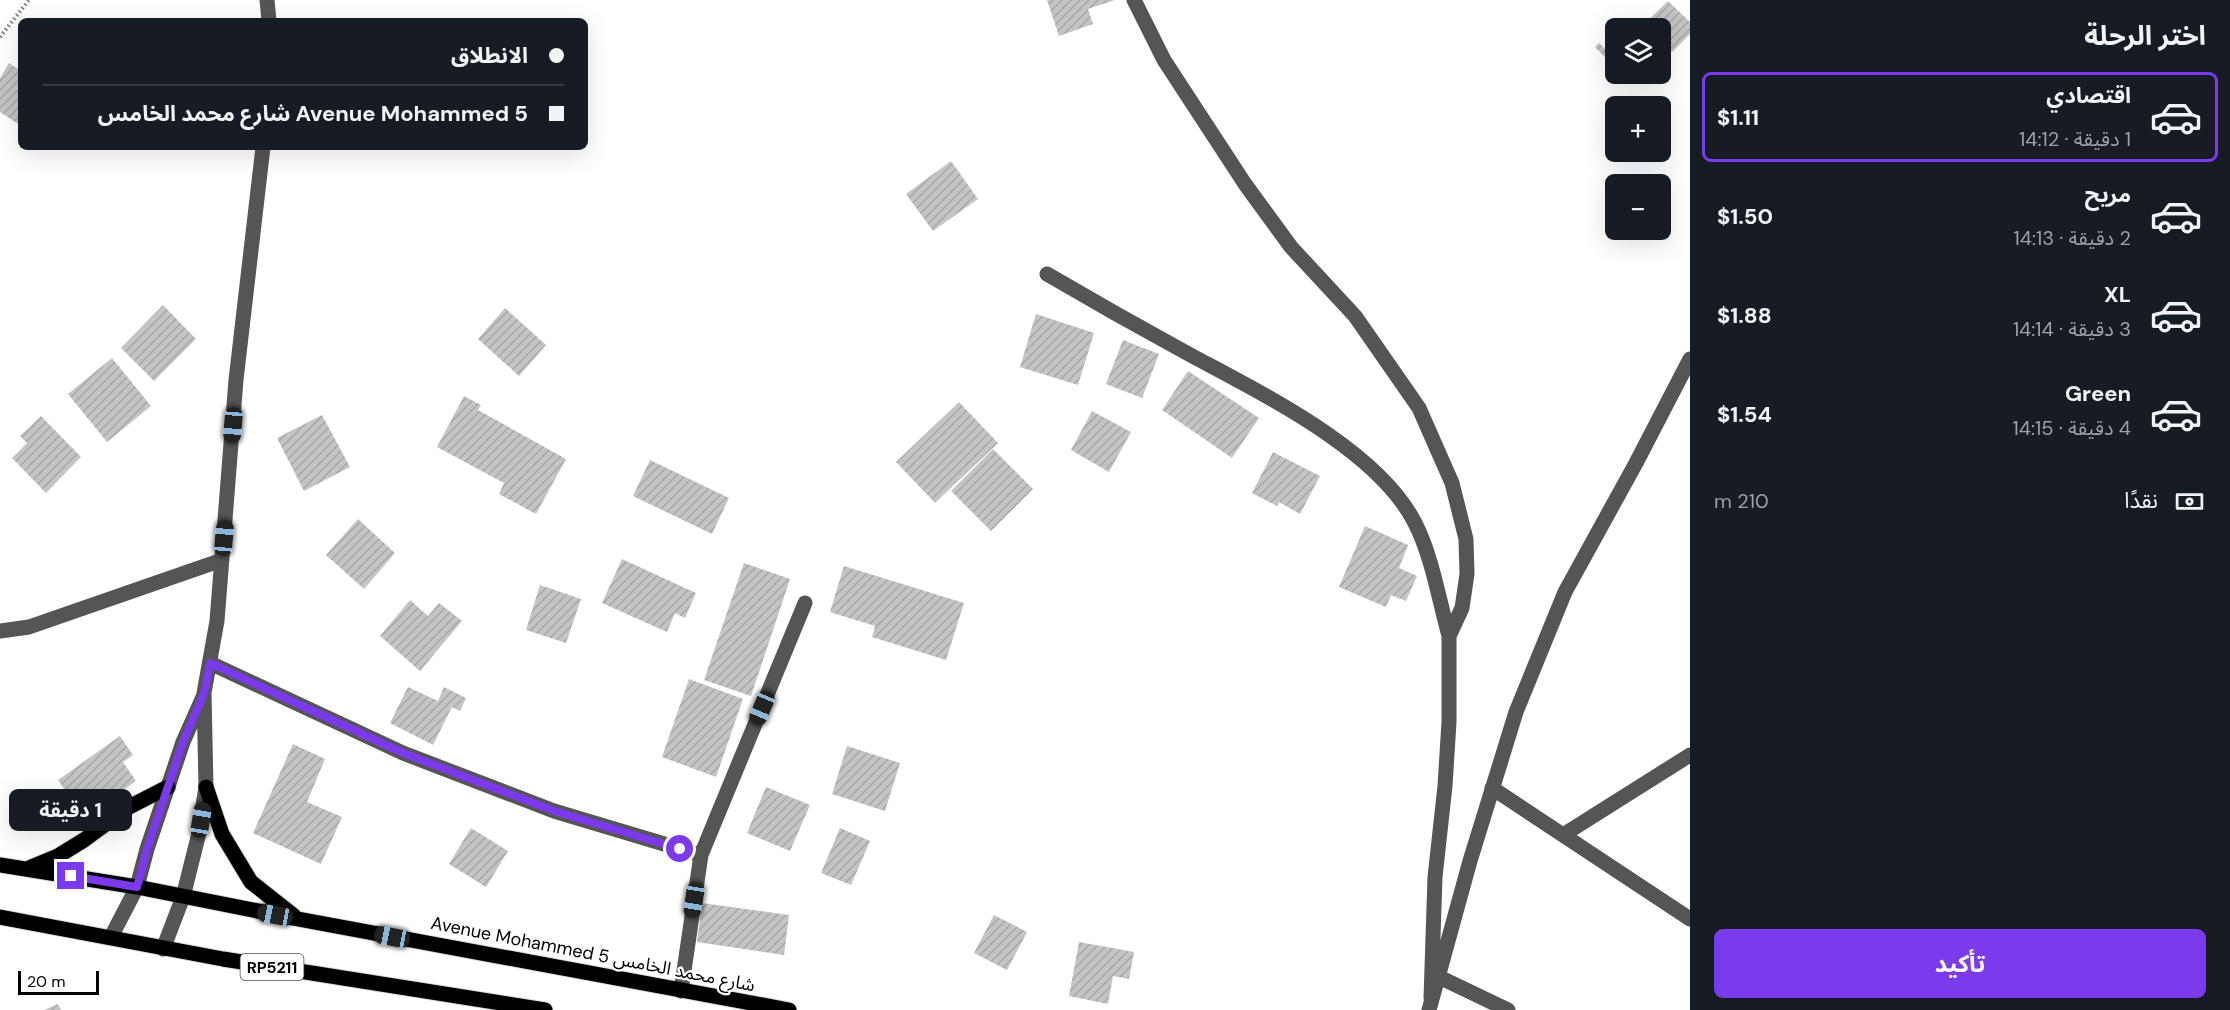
<!DOCTYPE html>
<html lang="ar">
<head>
<meta charset="utf-8">
<style>
	:root { --surface:#171b24; --page:#20242c; --text:#f1f3f6; --muted:#9ea1a6; --line:#363941; --accent:#7c3aed }
	body { margin:0; font-family:"DM Sans","Noto Sans Arabic",sans-serif; background:var(--page); color:var(--text); direction:rtl; height:100vh; display:flex; flex-direction:column; font-size:22px; white-space:nowrap }
	* { box-sizing:border-box; margin:0 }
	p { font-size:20px; color:var(--muted) }
	.icon { flex:none; width:33px; height:33px; fill:none; stroke:currentColor; stroke-width:2; stroke-linecap:round; stroke-linejoin:round }
	.map { position:relative; flex:1; overflow:hidden; direction:ltr }
	.drawer { display:flex; flex-direction:column; background:var(--surface); width:540px }
	.drawer>* { flex:none }
	.hud { position:absolute; left:18px; top:18px; width:570px; height:132px; border-radius:9px; box-shadow:0 6px 24px #0002; direction:rtl; display:grid; align-content:center; height:132px; padding:0 24px; background:var(--surface) }
	.tools { position:absolute; left:1605px; top:18px; display:grid; gap:12px }
	.tools a { display:grid; place-items:center; width:66px; height:66px; border-radius:9px; background:var(--surface); box-shadow:0 6px 24px #0002; font-size:30px }
	.scale { position:absolute; left:18px; bottom:15px; width:81px; box-sizing:border-box; padding-left:6px; border:3px solid #000; border-top:0; font-size:16px; line-height:21px; white-space:nowrap; color:#000; -webkit-text-stroke:4px #fff; paint-order:stroke }
	.end { position:absolute; width:27px; height:27px; margin:-14px; border:8px solid #7c3aed; background:#fff; box-shadow:0 0 0 3px #fff }
	.from { border-radius:50% }
	.bubble { position:absolute; height:42px; border-radius:9px; background:var(--surface); box-shadow:0 6px 24px #0002; font-size:20px; font-weight:700; line-height:42px; text-align:center; direction:rtl }
	.car { position:absolute; width:18px; height:36px; margin:-18px -9px; border-radius:8px; box-shadow:0 0 4px 2px #0007; background:linear-gradient(#222 24%,#8ab4d8 0 40%,#222 0 76%,#8ab4d8 0 86%,#222 0) }
	.hud b { display:flex; align-items:center; gap:21px; height:57px; font-size:22px }
	.hud b+b { border-top:2px solid var(--line) }
	.hud i { width:15px; height:15px; background:var(--text) }
	ul { padding:0; list-style:none }
	li { display:flex; align-items:center; gap:18px; height:90px; margin:0 12px 9px; padding:0 12px; border:3px solid transparent; border-radius:9px }
	li div { flex:1 }
	li b { display:block; font-size:22px }
	li em { font-style:normal; font-weight:700 }
	li.on { border-color:var(--accent) }
	li>.icon { width:54px; height:54px; stroke-width:1.5 }
	h2 { padding:0 24px; font-size:27px; line-height:72px }
	.pay { display:flex; align-items:center; gap:15px; height:66px; padding:0 24px; font-size:22px }
	.pay p { margin-inline-start:auto }
	.action { display:flex; gap:12px; margin-top:auto; padding:12px 24px }
	.action a { flex:1; height:69px; border-radius:9px; background:var(--accent); color:#fff; font-size:24px; font-weight:700; line-height:69px; text-align:center }
	main { display:flex; flex:1; min-height:0 }
	.map>svg:first-child { display:block }
	.building { fill:url(#building-hatch) }
	.lines { fill:none; stroke-linecap:round; stroke-linejoin:round }
	.major-casing { stroke:#dbdbdb; stroke-width:17 }
	.path { stroke:#777; stroke-width:4; stroke-dasharray:1.5 3; stroke-linecap:butt }
	.minor { stroke:#555; stroke-width:15 }
	.major { stroke:#000; stroke-width:15 }
	.route { stroke:#7c3aed; stroke-width:8 }
	.labels { text-anchor:middle; stroke-width:4.5; stroke-linejoin:round; paint-order:stroke }
	.shield { fill:#fff; stroke:#4c4c4c; stroke-width:1.5 }
	.shield-label { font-size:16px; font-weight:bold; fill:#000 }
	.street-label { font-size:18px; fill:#000; stroke:#fff }
</style>
</head>
<body>
<main>
<section class="drawer">
<h2>اختر الرحلة</h2>
<ul>
<li class="on"><svg class="icon" aria-label="car" viewBox="0 0 24 24"><path d="M5 17H2v-5l4-1 3-4h7l3 4 3 1v5h-3M9 17h6M6 11h13"/><circle cx="7" cy="17" r="2"/><circle cx="17" cy="17" r="2"/></svg><div><b>اقتصادي</b><p>1 دقيقة · 14:12</p></div><em>$1.11</em></li>
<li><svg class="icon" aria-label="car" viewBox="0 0 24 24"><path d="M5 17H2v-5l4-1 3-4h7l3 4 3 1v5h-3M9 17h6M6 11h13"/><circle cx="7" cy="17" r="2"/><circle cx="17" cy="17" r="2"/></svg><div><b>مريح</b><p>2 دقيقة · 14:13</p></div><em>$1.50</em></li>
<li><svg class="icon" aria-label="car" viewBox="0 0 24 24"><path d="M5 17H2v-5l4-1 3-4h7l3 4 3 1v5h-3M9 17h6M6 11h13"/><circle cx="7" cy="17" r="2"/><circle cx="17" cy="17" r="2"/></svg><div><b>XL</b><p>3 دقيقة · 14:14</p></div><em>$1.88</em></li>
<li><svg class="icon" aria-label="car" viewBox="0 0 24 24"><path d="M5 17H2v-5l4-1 3-4h7l3 4 3 1v5h-3M9 17h6M6 11h13"/><circle cx="7" cy="17" r="2"/><circle cx="17" cy="17" r="2"/></svg><div><b>Green</b><p>4 دقيقة · 14:15</p></div><em>$1.54</em></li>
</ul>
<div class="pay"><svg class="icon" aria-label="cash" viewBox="0 0 24 24"><path d="M3 7h18v10H3z"/><circle cx="12" cy="12" r="2"/></svg>نقدًا<p>210 m</p></div>
<div class="action"><a>تأكيد</a></div>
</section>
<div class="map">
<svg width="1690" height="1010" viewBox="0 0 1690 1010">
	<defs>
		<pattern id="building-hatch" width="6" height="6" patternUnits="userSpaceOnUse" patternTransform="scale(1.5)"><rect width="6" height="6" fill="#c4c4c4"/><path d="M-1 1l2-2M0 6l6-6M5 7l2-2" fill="none" stroke="#a7a7a7"/></pattern>
	</defs>
	<rect width="100%" height="100%" fill="#fff"/>
	<!-- building -->
	<path class="building" d="M1047,0H1115L1088,9L1093,24L1059,36Z
		M1668,1L1690,22V34L1672,52L1668,48L1660,55V28H1640Z
		M1616,41V68L1595,47L1599,43L1606,50Z
		M9,63L21,71V126L0,112V78Z
		M1622,74H1642L1632,84Z
		M951,161L978,199L933,231L906,194Z
		M163,305L196,339L154,381L121,348Z
		M505,308L546,345L519,376L478,339Z
		M1036,314L1094,333L1078,385L1020,367Z
		M1123,340L1159,354L1142,398L1106,384Z
		M112,358L151,406L107,442L68,394Z
		M1188,371L1259,418L1232,458L1162,410Z
		M464,396L481,405L478,410L566,459L536,514L499,494L504,483L437,447Z
		M959,402L998,443L935,503L896,462Z
		M1092,411L1131,432L1109,472L1071,450Z
		M322,415L350,467L304,491L277,438Z
		M41,416L81,457L46,493L12,458L27,443L20,436Z
		M993,449L1033,489L991,531L951,491Z
		M1273,452L1320,476L1300,514L1279,502L1277,506L1252,493Z
		M650,460L729,498L712,534L633,496Z
		M358,519L395,553L364,589L326,555Z
		M1365,526L1408,545L1399,568L1417,576L1406,601L1391,595L1386,607L1339,587Z
		M622,559L696,593L685,618L675,613L667,632L602,603Z
		M744,563L790,579L751,696L704,680Z
		M844,566L964,603L946,660L872,637L875,626L830,612Z
		M540,585L581,599L566,643L526,630Z
		M410,600L428,616L439,603L462,621L420,671L380,636Z
		M689,679L743,699L716,777L662,757Z
		M408,687L438,701L444,687L466,698L460,711L452,707L433,745L390,723Z
		M120,736L133,755L123,762L136,781L84,817L58,780Z
		M293,744L325,759L307,802L342,817L321,864L253,833Z
		M847,746L900,763L885,811L832,794Z
		M766,787L810,805L790,851L747,833Z
		M471,828L508,851L486,887L449,864Z
		M840,828L870,841L851,885L821,873Z
		M702,903L789,915L784,955L697,942Z
		M994,915L1027,932L1007,970L974,953Z
		M1079,942L1134,952L1129,979L1113,976L1108,1004L1069,996Z
		M58,1004L61,1010H44Z"/>
	<g class="lines">
		<!-- major casing -->
		<g class="major-casing">
			<path id="major" d="M206,787L222,834L251,882L294,916
				M0,865L137,887L298,919L789,1010
				M29,868L58,856L84,840L129,807L168,787
				M0,917L223,959L545,1010"/>
		</g>
		<!-- path -->
		<path class="path" d="M0,37L29,0"/>
		<!-- minor -->
		<path class="minor" d="M267,0L269,21
			M1134,0L1164,60L1245,184L1291,247L1355,316L1419,408L1452,483L1466,539L1467,574L1462,608L1449,636V722L1445,786L1435,877L1431,998
			M1047,274C1093,301 1139,327 1185,352C1258,392 1377,448 1415,523C1432,556 1439,600 1449,636
			M0,631L29,627L222,560
			M210,663L403,753L554,811L701,855
			M1492,788L1690,919
			M1563,835L1690,755
			M111,937L137,887L147,849L183,742L203,697
			M163,949L183,897L198,837L206,787L204,693L217,621L236,380L263,147
			M1437,976L1508,1010
			M681,991L701,855L805,603
			M1429,1010L1470,861L1516,712L1565,592L1636,463L1690,359"/>
		<!-- major -->
		<use href="#major" class="major"/>
	</g>
	<g class="lines">
		<!-- route -->
		<path class="route" d="M71,876L137,887L147,849L183,742L204,693L210,663L403,753L554,811L680,849"/>
	</g>
	<g class="labels">
		<!-- shield labels -->
		<rect class="shield" x="240.5" y="954" width="63" height="26" rx="4.5"/>
		<g class="shield-label">
			<text x="272" y="973">RP5211</text>
		</g>
		<!-- street labels -->
		<g class="street-label">
			<text transform="translate(593 954) rotate(11)" y="6">Avenue Mohammed 5 شارع محمد الخامس</text>
		</g>
	</g>
</svg>
<div class="tools">
<a><svg class="icon" aria-label="layers" viewBox="0 0 24 24"><path d="M12 4l9 5-9 5-9-5zM3 14l9 5 9-5"/></svg></a>
<a>+</a>
<a>−</a>
</div>
<div class="scale">20 m</div>
<i class="end from" style="left:680px;top:849px"></i>
<i class="end" style="left:71px;top:876px"></i>
<div class="bubble" style="left:9px;top:789px;width:123px">1 دقيقة</div>
<i class="car" style="left:233px;top:425px;rotate:185deg"></i>
<i class="car" style="left:224px;top:538px;rotate:5deg"></i>
<i class="car" style="left:762px;top:708px;rotate:203deg"></i>
<i class="car" style="left:201px;top:820px;rotate:9deg"></i>
<i class="car" style="left:694px;top:900px;rotate:189deg"></i>
<i class="car" style="left:275px;top:915px;rotate:281deg"></i>
<i class="car" style="left:392px;top:937px;rotate:281deg"></i>
<div class="hud">
<b><i class="from"></i>الانطلاق</b>
<b><i></i>Avenue Mohammed 5 شارع محمد الخامس</b>
</div>
</div>
</main>
</body>
</html>
